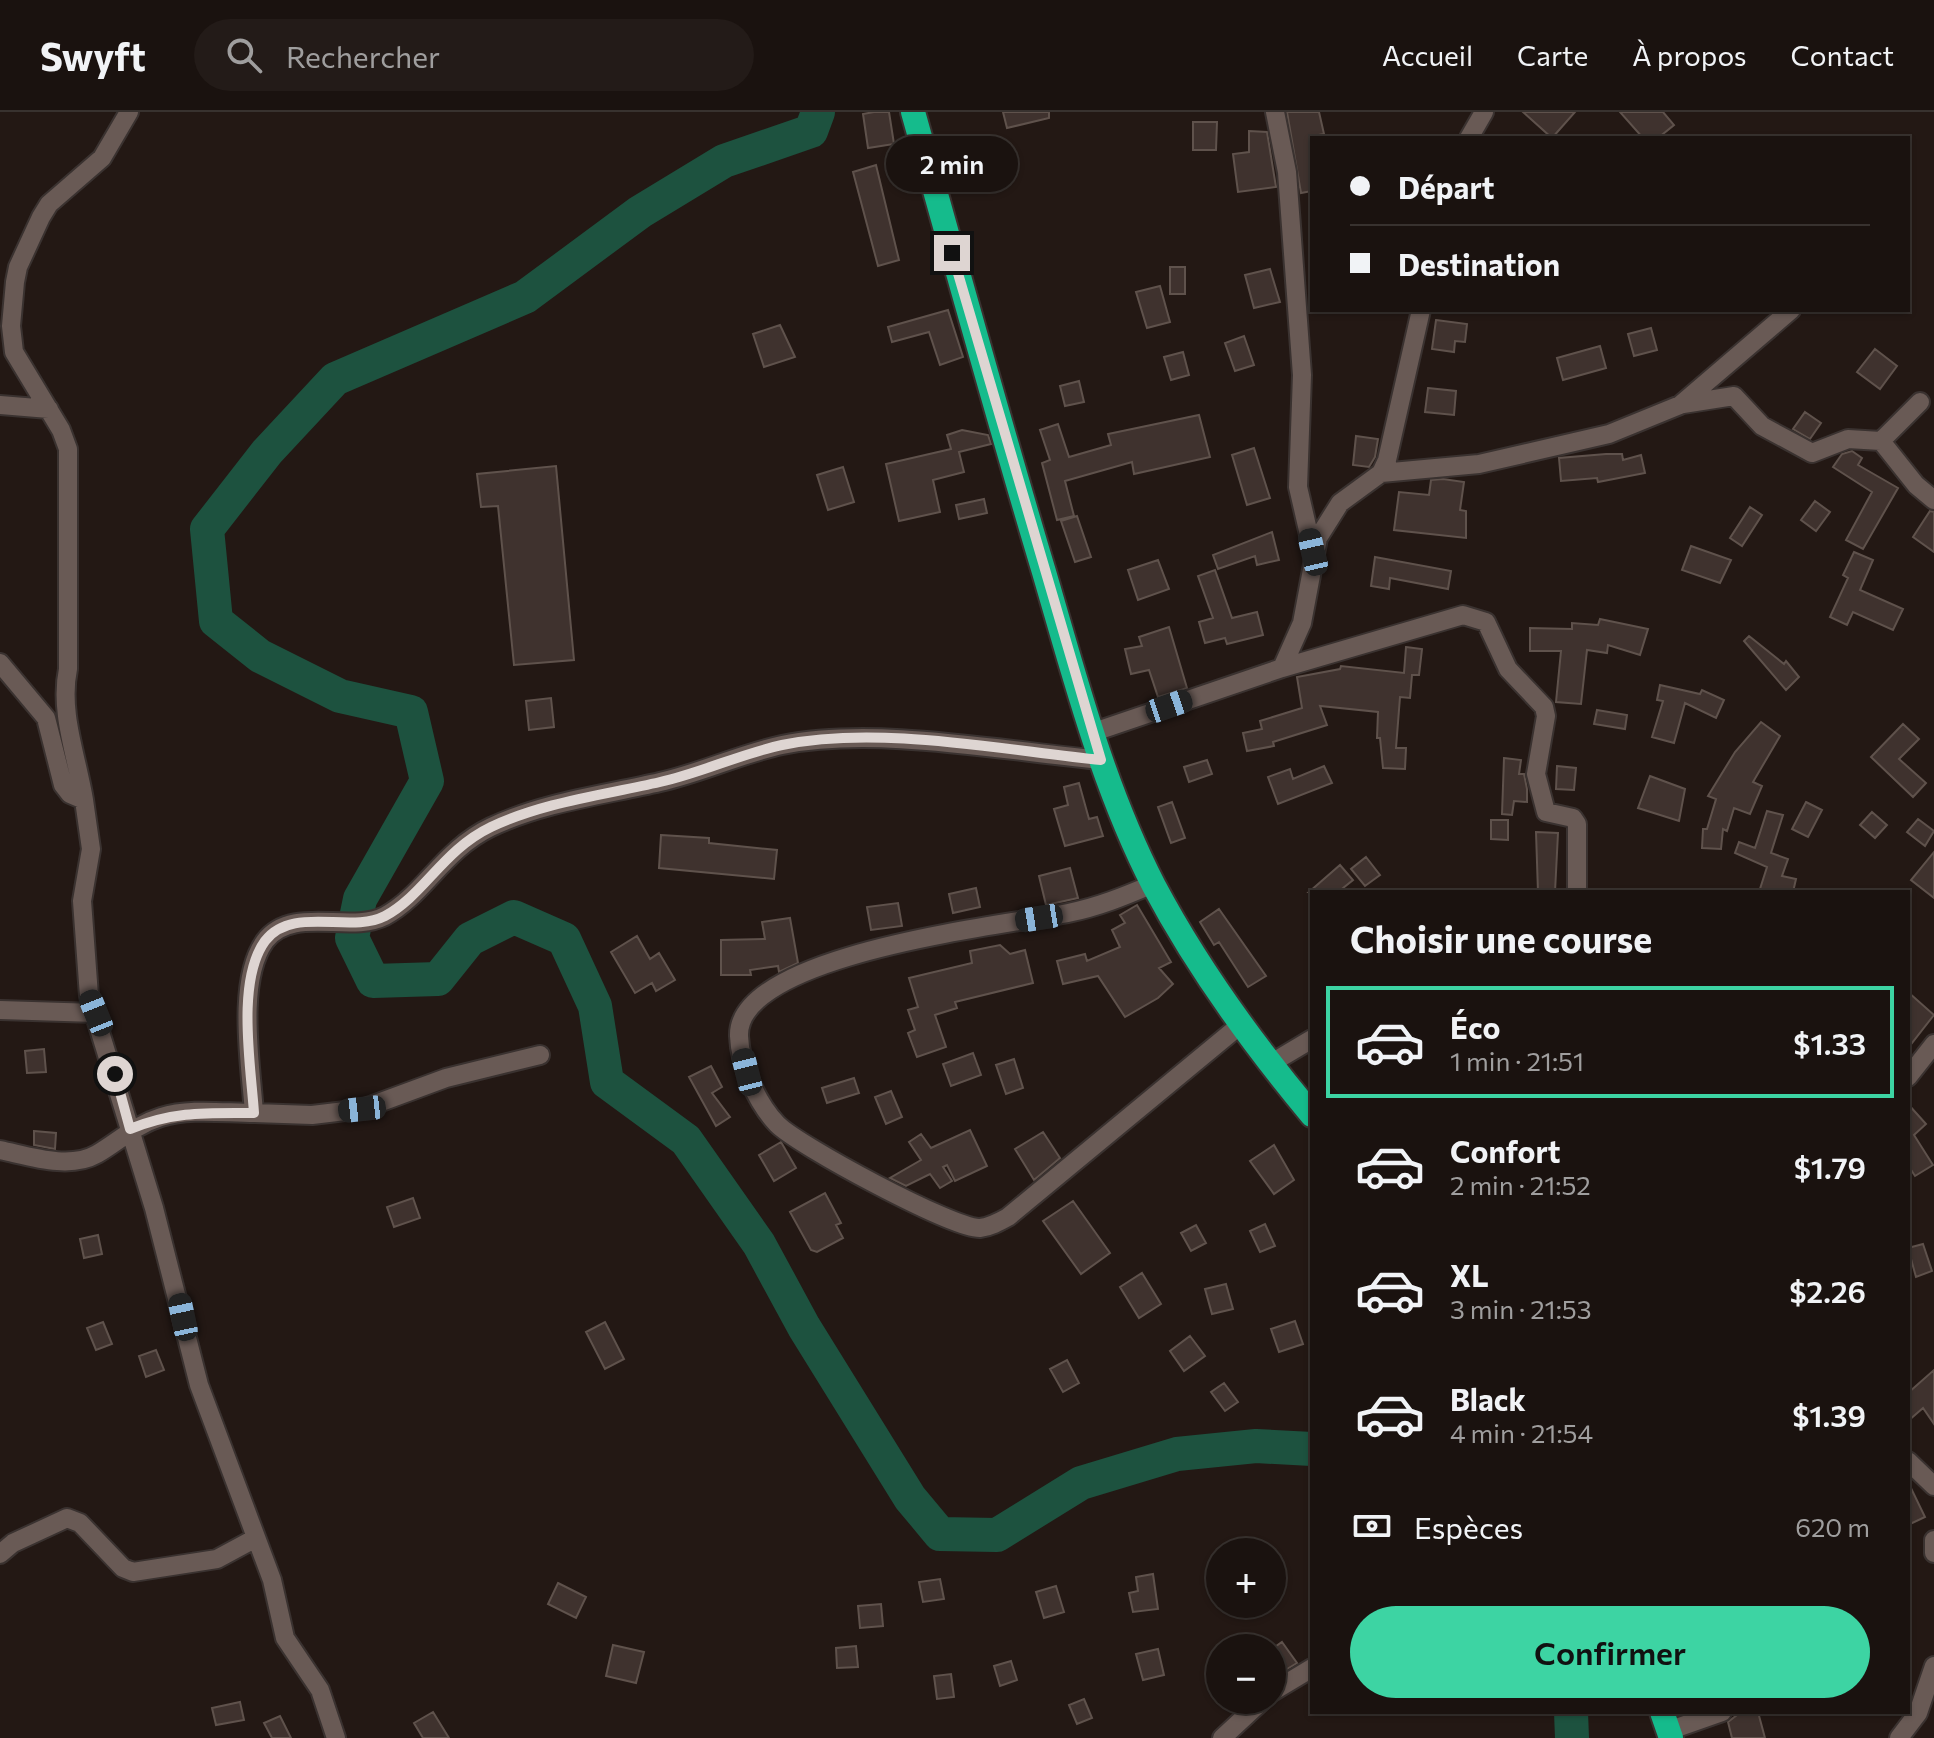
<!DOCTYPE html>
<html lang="fr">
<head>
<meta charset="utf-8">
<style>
	:root { --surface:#1a120f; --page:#231b18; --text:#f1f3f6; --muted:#9f9e9e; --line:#38322f; --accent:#3dd4a3 }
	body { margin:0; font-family:Commissioner,sans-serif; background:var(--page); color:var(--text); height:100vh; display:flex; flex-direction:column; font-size:30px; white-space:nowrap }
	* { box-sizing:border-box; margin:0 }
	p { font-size:26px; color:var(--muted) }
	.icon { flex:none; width:44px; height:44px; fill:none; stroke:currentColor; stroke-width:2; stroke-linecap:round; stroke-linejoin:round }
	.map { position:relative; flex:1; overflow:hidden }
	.side { position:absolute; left:1310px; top:778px; width:600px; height:824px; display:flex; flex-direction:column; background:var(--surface); border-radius:0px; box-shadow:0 2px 6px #0004,0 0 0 2px var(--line) }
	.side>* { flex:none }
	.top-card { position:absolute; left:1310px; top:24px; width:600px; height:176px; border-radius:0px; box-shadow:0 2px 6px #0004,0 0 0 2px var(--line); display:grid; align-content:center; height:176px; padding:0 40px; background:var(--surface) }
	.controls { position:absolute; left:1206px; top:1426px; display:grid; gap:16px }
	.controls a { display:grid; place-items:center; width:80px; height:80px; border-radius:50%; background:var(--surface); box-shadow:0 2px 6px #0004,0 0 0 2px var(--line); font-size:40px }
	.end { position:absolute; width:36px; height:36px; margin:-18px; border:10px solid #ded5d2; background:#111; box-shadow:0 0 0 4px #111 }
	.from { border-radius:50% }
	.bubble { position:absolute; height:56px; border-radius:28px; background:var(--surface); box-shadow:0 2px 6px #0004,0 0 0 2px var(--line); font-size:26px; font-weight:600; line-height:56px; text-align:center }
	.car { position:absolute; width:24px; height:48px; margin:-24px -12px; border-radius:10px; box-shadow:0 0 6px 2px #0007; background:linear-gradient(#222 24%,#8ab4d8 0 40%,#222 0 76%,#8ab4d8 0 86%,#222 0) }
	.top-card b { display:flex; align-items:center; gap:28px; height:76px; font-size:30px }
	.top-card b+b { border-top:2px solid var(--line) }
	.top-card i { width:20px; height:20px; background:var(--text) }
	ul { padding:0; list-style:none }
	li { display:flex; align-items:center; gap:24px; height:112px; margin:0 16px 12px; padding:0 24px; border:4px solid transparent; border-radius:0px }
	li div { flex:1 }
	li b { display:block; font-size:30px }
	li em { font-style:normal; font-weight:600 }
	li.selected { border-color:var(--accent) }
	li>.icon { width:72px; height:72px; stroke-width:1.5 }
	h2 { padding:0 40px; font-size:36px; line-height:96px }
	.pay { display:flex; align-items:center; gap:20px; height:88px; padding:0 40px; font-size:30px }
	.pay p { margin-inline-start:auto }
	.cta { display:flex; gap:16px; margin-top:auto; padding:16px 40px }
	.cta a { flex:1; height:92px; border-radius:48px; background:var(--accent); color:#111; font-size:32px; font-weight:600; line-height:92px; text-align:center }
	header { display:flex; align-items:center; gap:48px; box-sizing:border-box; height:112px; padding:0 40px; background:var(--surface); border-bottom:2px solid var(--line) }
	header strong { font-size:38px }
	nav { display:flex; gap:44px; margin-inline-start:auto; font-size:28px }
	.search { width:560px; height:72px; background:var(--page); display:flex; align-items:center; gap:20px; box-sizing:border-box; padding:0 28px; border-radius:44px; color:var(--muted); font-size:30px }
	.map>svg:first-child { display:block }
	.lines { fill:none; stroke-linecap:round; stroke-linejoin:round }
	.river { stroke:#1d523f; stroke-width:34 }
	.building { fill:#3f322e; stroke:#5f524c; stroke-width:2 }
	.street-casing { stroke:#3a3230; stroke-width:22 }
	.highway-casing { stroke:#3a3230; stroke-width:28 }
	.street { stroke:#695a55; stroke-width:18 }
	.highway { stroke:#15bb8c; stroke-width:24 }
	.route { stroke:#ded5d2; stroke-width:10 }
</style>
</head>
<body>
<header>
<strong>Swyft</strong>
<div class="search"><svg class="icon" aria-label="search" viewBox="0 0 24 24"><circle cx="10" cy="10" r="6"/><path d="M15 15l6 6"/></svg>Rechercher</div>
<nav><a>Accueil</a><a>Carte</a><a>À propos</a><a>Contact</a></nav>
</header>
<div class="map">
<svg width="1934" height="1626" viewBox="0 0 1934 1626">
	<rect width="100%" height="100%" fill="#231814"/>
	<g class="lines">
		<!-- river -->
		<path class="river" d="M818,0L811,19L724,49L640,100L525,185L335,267L267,340L207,417L216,509L260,544L340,584L411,600L427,669L360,787L352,826L373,869L438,867L470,827L514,805L564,827L595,894L607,970L686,1028L759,1132L804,1215L910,1386L940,1422L997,1423L1081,1371L1177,1342L1256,1334L1312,1337
			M1571,1600L1572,1626"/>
	</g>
	<!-- building -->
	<path class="building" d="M874,0H889L894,32L868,36L863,2Z
		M1003,0H1049V6L1007,16Z
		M1287,0H1319L1324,22L1312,24V79L1301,81Z
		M1523,0H1575L1552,26Z
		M1620,0H1663L1674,13L1658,26H1643Z
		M1193,10H1217L1216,38H1193Z
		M1249,19L1267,20L1276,75L1238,80L1233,42L1249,40Z
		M876,53L899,148L878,154L853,60Z
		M1170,155H1185V182H1170Z
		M1270,157L1280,190L1254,196L1245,163Z
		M1160,174L1170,210L1147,216L1136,180Z
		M948,198L963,245L940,253L929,220L892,230L888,215Z
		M1436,208L1467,212L1465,230L1455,229L1454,240L1432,237Z
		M780,213L795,245L764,255L753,222Z
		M1651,216L1657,238L1634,244L1628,222Z
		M1244,224L1254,253L1235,259L1225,231Z
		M1600,234L1606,256L1563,268L1557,246Z
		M1875,237L1897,254L1880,277L1857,260Z
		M1183,240L1189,263L1171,268L1164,245Z
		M1079,269L1084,290L1065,294L1060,274Z
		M1428,276L1456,279L1454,303L1425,300Z
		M1805,300L1821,311L1810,327L1793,317Z
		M1199,303L1210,345L1134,362L1132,350L1065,369L1074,404L1057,408L1042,351L1050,348L1040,318L1058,312L1069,345L1111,333L1108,322Z
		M962,318L988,323L991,332L959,340L964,360L933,368L940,400L899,409L886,352L951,337L947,323Z
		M1356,324L1378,327L1375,345L1369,355L1353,353Z
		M1254,336L1270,386L1247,393L1232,343Z
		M1852,339L1862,346L1858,353L1898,376L1863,437L1846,428L1872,380L1833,355L1842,342Z
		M1606,342H1622L1623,348L1641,343L1645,361L1598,370L1597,366L1561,369L1559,346Z
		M556,354L574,548L514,553L498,394L481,395L477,362Z
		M843,355L854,390L828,398L817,363Z
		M1443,367L1464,370L1460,398L1466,399V426L1394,418L1399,380L1429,383L1431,368Z
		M984,387L987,401L959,407L956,393Z
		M1815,389L1830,400L1816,419L1801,408Z
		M1750,395L1762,403L1742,434L1730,426Z
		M1930,399L1934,400V440L1913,425Z
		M1077,404L1091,445L1075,450L1061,409Z
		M1272,420L1279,448L1257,453L1255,444L1218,457L1213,443Z
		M1691,434L1731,448L1720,471L1682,458Z
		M1854,440L1873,448L1860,478L1903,497L1893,518L1853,500L1847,513L1830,505L1848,466L1843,463Z
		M1375,445L1451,459L1448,477L1390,466L1389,477L1371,474Z
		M1158,448L1169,477L1138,488L1128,458Z
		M1215,458L1232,506L1257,500L1263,523L1227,532L1225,526L1205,531L1199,510L1213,506L1198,464Z
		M1600,507L1648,517L1640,543L1608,533L1607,541L1587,538L1581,592L1556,590L1561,539H1530V516L1572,517V511L1598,513Z
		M1169,515L1187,576L1158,585L1149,558L1131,562L1125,537L1142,534L1139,525Z
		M1749,524L1784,552L1786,549L1799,565L1786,578L1744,529Z
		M1406,535L1422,537L1419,563H1412L1410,586L1400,585L1396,636H1406L1405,657L1383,656L1380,626H1377L1378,600L1320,594L1327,613L1273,630L1274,634L1247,639L1243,621L1262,617L1260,609L1302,596L1297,565L1340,557L1341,554L1404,561Z
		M1660,573L1700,582L1702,578L1724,588L1716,606L1685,591L1674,631L1652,625L1663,589L1657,588Z
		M551,586L554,615L529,618L526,589Z
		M1597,598L1627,603L1625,617L1594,612Z
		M1761,610L1780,624L1753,670L1762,674L1750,702L1734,696L1727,719L1723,717L1721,737L1702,736L1703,717H1707L1716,687L1708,684L1735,640Z
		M1903,612L1919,627L1899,647L1926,671L1913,685L1871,645Z
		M1504,646L1521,648L1519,662H1524L1527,677V690L1514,689L1512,703L1502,702Z
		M1207,648L1212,662L1189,670L1184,655Z
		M1324,654L1332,671L1278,692L1268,665L1290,657L1293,667Z
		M1557,654L1576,656L1574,678L1556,677Z
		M1650,664L1685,677L1679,709L1638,696Z
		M1079,671L1089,707L1097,705L1103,724L1065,734L1054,697L1068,693L1064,675Z
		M1172,690L1185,726L1171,731L1158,695Z
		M1806,690L1822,698L1808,725L1792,717Z
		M1767,699L1783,703L1771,741L1788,747L1782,764L1796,767L1793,780H1759L1767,755L1735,741L1739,730L1755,736Z
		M1872,700L1887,713L1875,726L1860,713Z
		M1918,707L1934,719L1925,734L1907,720Z
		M1491,708H1508V728L1491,727Z
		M1536,720L1558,721L1555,780H1538Z
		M661,723L709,726V731L777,738L774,767L659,756Z
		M1934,740V786L1911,768Z
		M1366,745L1380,763L1365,774L1351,757Z
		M1340,753L1353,768L1338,780H1309Z
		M1070,756L1078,786L1046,793L1039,764Z
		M976,776L980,795L953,801L949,782Z
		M898,791L902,814L871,818L867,795Z
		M1137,793L1171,850L1159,856L1173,872L1158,886L1125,905L1098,864L1063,872L1057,849L1085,842L1087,849L1120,835L1112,818L1125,811L1120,803Z
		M1219,797L1266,864L1248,875L1219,830L1214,833L1200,810Z
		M790,806L798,851L779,860L778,854L750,858L751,863H721V828L765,827L762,810Z
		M637,824L650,847L659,841L675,868L656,879L652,871L635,881L611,840Z
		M1000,833L1010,842L1025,838L1033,871L955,890L957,896L935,903L946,935L917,945L908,921L915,918L908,898L918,895L909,866L972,851L970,839Z
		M1908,880L1934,903L1908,936Z
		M44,937L46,960L27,961L25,939Z
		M973,941L981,963L951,974L943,952Z
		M1014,947L1023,976L1006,982L996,953Z
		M711,954L722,975L712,981L730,1005L716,1014L689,965Z
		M854,966L859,981L827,991L822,976Z
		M891,979L902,1005L886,1012L875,985Z
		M1908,992L1926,1012L1914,1023L1933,1053L1915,1064L1908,1053Z
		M970,1018L987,1054L955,1069L947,1053L943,1055L952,1069L940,1076L930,1062L906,1074L890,1066L921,1048L909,1030L921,1022L931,1036Z
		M34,1019L56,1021L55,1037L34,1033Z
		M1043,1020L1060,1046L1034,1068L1015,1037Z
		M781,1030L796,1056L774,1069L759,1043Z
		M1274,1033L1294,1068L1274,1082L1250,1049Z
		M825,1081L841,1111L836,1113L843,1126L817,1140L811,1138L790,1100Z
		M413,1086L420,1106L394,1115L387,1095Z
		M1073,1089L1110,1141L1081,1162L1043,1109Z
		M1265,1112L1275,1134L1260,1140L1250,1119Z
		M1196,1113L1206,1131L1191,1139L1181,1121Z
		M98,1123L102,1142L84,1146L80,1127Z
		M1923,1132L1932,1159L1916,1165L1908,1136Z
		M1142,1161L1161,1192L1139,1206L1120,1175Z
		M1226,1172L1233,1197L1212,1202L1205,1177Z
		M1295,1209L1303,1232L1279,1240L1271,1217Z
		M103,1210L112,1232L96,1238L87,1216Z
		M605,1210L624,1247L605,1257L586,1220Z
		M1190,1224L1205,1244L1184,1259L1170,1239Z
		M156,1238L164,1258L146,1265L139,1244Z
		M1067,1248L1079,1271L1063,1280L1050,1257Z
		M1934,1258V1312L1923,1296L1908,1309V1281Z
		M1224,1271L1238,1290L1225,1299L1211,1280Z
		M1908,1370L1925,1405L1908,1413Z
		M1153,1462L1158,1497L1133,1500L1129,1481L1138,1479L1136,1465Z
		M940,1467L944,1487L923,1490L919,1470Z
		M558,1471L586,1485L576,1506L548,1492Z
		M1056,1474L1064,1500L1044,1506L1036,1480Z
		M881,1492L883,1514L860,1516L858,1494Z
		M1282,1530L1297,1551L1272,1566V1537Z
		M613,1533L644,1540L636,1571L606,1564Z
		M856,1534L858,1555L837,1556L836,1536Z
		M1158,1537L1164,1563L1143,1568L1136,1542Z
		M1011,1549L1017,1568L1000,1574L994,1554Z
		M951,1562L954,1585L937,1587L934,1564Z
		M1084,1587L1092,1606L1077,1612L1069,1593Z
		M240,1590L244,1608L216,1613L212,1596Z
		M433,1600L449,1626H423L414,1611Z
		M1741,1600H1758L1765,1626H1732L1728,1610Z
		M280,1604L291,1626H272L264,1611Z"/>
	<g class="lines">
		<!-- street casing -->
		<g class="street-casing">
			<path id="street" d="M1275,0L1287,60L1302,263L1298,375L1313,440
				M1469,26L1484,0
				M1683,292L1734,284L1762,314L1812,341L1848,327L1881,329L1920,290
				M0,293L49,297
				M1881,329L1916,373L1934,388
				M1381,361L1479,352L1609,322L1680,293L1791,198
				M0,551L46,606L63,673L70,682L84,688L91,737L82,789L89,884L154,1096L199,1273L272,1468L285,1526L320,1578L336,1626
				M1282,556L1463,503L1486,510L1508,557L1544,595L1546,604L1536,662L1546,700L1573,706L1577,712V780
				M1091,621L1282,556L1302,511L1318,426L1340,391L1381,361L1387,348L1421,198
				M84,688C77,645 59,600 68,557V337L61,318L14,240L11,214L15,170L18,155L41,105L49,92L102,46L129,0
				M1153,772C1125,784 1098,795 1068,801C1006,813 736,842 739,924C740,953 757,991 777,1012C797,1033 953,1117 980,1116C990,1115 999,1110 1008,1105L1239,914
				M0,898L96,901
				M1270,952L1312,927
				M1908,965L1934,932
				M254,1001L312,1003L362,997L446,966L540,943
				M0,1038C29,1044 69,1058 97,1042C119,1029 135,1013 161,1005C190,996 224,1001 254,1001C251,955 236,869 265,829C292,793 350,822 385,804C424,783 443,738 491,715C544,690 604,683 660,670C701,661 740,642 782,633C876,614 1004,639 1101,648
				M1908,1349L1934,1374
				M1934,1428V1441
				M0,1442L13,1431L67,1406L80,1411L123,1456L133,1460L217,1447L256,1426
				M1272,1580L1312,1556
				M1668,1619L1722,1600
				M1222,1626L1263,1588
				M1899,1626L1918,1601L1934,1554"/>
		</g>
		<!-- highway casing -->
		<g class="highway-casing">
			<path id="highway" d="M913,0C956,153 998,307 1044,460C1075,566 1103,675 1154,774C1198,857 1252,931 1312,1003
				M1662,1600L1671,1626"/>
		</g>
		<!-- street -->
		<use href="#street" class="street"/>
		<!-- highway -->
		<use href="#highway" class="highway"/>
	</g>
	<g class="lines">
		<!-- route -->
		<path class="route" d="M115,962L130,1017C175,999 206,1001 254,1001C251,955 236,869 265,829C292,793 350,822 385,804C424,783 443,738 491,715C544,690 604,683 660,670C701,661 740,642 782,633C879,613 1002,638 1101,648L952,141"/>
	</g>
</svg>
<div class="controls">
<a>+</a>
<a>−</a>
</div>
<i class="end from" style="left:115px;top:962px"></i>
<i class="end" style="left:952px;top:141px"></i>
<div class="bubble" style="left:886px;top:24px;width:132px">2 min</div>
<i class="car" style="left:1313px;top:440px;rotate:347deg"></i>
<i class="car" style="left:1169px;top:594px;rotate:71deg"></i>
<i class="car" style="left:1039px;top:806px;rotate:261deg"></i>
<i class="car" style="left:96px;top:901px;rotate:338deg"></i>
<i class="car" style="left:747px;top:960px;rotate:346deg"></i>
<i class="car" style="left:362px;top:997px;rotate:264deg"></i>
<i class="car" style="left:183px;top:1205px;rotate:348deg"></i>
<div class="top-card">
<b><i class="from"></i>Départ</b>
<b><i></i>Destination</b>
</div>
<section class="side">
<h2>Choisir une course</h2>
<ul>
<li class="selected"><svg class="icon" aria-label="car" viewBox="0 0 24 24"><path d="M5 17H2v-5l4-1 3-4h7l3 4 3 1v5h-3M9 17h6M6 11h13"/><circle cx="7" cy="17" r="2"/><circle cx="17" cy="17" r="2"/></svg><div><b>Éco</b><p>1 min · 21:51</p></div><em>$1.33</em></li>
<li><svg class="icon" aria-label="car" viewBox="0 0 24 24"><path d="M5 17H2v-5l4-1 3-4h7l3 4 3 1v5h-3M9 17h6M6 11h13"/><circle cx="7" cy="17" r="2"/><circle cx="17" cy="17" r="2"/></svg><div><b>Confort</b><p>2 min · 21:52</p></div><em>$1.79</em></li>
<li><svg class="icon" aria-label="car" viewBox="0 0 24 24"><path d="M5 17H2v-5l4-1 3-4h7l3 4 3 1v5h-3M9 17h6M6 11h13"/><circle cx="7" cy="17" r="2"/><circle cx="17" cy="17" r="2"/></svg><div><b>XL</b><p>3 min · 21:53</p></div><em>$2.26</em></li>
<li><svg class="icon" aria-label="car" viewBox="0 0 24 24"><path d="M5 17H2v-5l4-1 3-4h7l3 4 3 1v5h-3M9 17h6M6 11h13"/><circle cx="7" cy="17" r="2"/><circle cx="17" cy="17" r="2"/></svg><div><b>Black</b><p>4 min · 21:54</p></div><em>$1.39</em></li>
</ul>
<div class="pay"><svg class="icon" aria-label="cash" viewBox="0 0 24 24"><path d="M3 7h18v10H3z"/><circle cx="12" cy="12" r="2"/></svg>Espèces<p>620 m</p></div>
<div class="cta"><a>Confirmer</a></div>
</section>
</div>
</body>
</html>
